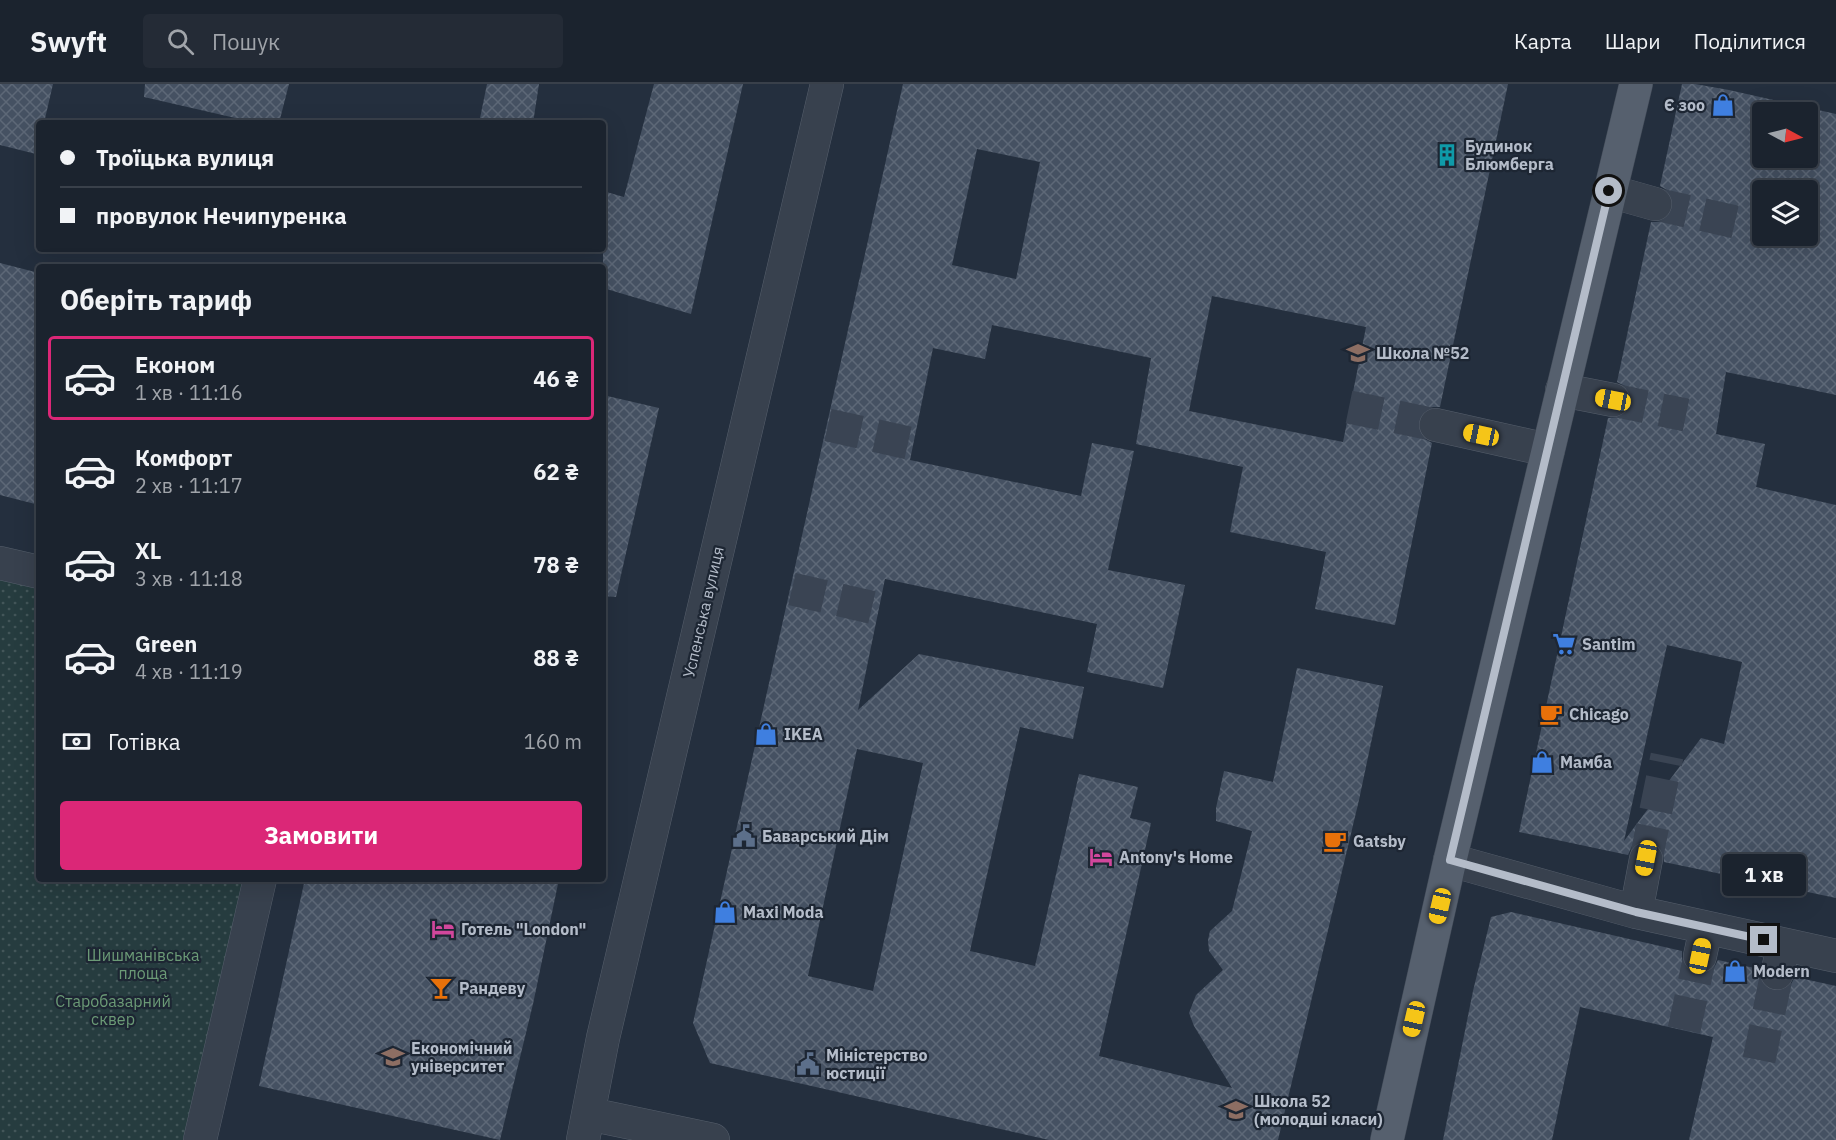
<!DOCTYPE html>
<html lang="uk">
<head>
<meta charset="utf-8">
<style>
	:root { --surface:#1b232e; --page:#242b36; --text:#f1f3f6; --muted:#a0a4aa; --line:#39404a; --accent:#db2777 }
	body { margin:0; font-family:"IBM Plex Sans",sans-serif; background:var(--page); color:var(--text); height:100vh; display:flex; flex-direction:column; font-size:22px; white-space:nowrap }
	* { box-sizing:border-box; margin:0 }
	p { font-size:20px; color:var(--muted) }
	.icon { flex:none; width:33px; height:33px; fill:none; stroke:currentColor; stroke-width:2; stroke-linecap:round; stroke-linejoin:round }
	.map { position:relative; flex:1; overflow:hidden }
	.sheet { position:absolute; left:36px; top:180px; width:570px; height:618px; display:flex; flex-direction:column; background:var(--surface); border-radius:6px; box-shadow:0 6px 24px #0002,0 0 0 2px var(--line) }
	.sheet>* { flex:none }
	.top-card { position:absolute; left:36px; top:36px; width:570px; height:132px; border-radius:6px; box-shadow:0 6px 24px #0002,0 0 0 2px var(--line); display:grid; align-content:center; height:132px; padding:0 24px; background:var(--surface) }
	.needle { width:39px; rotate:97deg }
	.fabs { position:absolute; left:1752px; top:18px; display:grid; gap:12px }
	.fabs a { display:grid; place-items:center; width:66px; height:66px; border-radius:6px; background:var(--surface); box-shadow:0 6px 24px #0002,0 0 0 2px var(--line); font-size:30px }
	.end { position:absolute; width:27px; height:27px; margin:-14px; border:8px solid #b4bcc9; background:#111; box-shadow:0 0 0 3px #111 }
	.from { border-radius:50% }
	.bubble { position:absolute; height:42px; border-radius:6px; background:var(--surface); box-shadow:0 6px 24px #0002,0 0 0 2px var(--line); font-size:20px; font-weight:700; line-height:42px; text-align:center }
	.car { position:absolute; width:18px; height:36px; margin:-18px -9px; border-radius:8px; box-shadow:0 0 4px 2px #0007; background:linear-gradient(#f5c518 24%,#345 0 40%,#f5c518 0 76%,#345 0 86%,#f5c518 0) }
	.top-card b { display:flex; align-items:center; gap:21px; height:57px; font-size:22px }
	.top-card b+b { border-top:2px solid var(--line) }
	.top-card i { width:15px; height:15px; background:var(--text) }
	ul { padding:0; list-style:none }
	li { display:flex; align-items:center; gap:18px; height:84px; margin:0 12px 9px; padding:0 12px; border:3px solid transparent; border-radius:6px }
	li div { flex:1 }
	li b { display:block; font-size:22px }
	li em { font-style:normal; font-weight:700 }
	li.on { border-color:var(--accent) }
	li>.icon { width:54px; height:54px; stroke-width:1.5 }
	h2 { padding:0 24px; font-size:27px; line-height:72px }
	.pay { display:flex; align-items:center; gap:15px; height:66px; padding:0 24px; font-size:22px }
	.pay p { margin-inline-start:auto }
	.primary-button { display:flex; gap:12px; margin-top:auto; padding:12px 24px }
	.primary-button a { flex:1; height:69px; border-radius:6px; background:var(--accent); color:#fff; font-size:24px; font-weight:700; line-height:69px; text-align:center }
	header { display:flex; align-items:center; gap:36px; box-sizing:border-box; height:84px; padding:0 30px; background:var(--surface); border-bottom:2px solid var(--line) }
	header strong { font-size:28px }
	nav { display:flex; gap:33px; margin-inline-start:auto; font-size:21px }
	.search { width:420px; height:54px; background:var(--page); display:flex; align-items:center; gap:15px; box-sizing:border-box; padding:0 21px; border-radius:6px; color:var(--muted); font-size:22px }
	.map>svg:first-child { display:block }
	.park { fill:url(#park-dots) }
	.building { fill:url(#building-cross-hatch); fill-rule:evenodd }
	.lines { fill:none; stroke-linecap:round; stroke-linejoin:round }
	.minor-tunnel { stroke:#3a4453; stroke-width:33; stroke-dasharray:33 16; stroke-linecap:butt }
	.minor-casing { stroke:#565f6c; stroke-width:34 }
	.major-casing { stroke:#414a57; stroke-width:34 }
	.minor { stroke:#38414e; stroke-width:33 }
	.major { stroke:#56606e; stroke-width:33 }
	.route { stroke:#b4bcc9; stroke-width:8 }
	.labels { text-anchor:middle; stroke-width:4.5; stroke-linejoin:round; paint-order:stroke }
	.poi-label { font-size:16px; font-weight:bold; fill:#b4bcc9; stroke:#1d2633; text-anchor:start }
	.street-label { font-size:16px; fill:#b4bcc9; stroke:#1d2633 }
	.park-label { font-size:16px; fill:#6b9a76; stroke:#1d2633 }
</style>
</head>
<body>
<header>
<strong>Swyft</strong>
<div class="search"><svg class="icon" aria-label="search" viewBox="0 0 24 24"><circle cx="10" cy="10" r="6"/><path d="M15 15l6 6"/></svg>Пошук</div>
<nav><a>Карта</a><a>Шари</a><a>Поділитися</a></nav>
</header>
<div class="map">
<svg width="1836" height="1056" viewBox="0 0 1836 1056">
	<defs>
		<pattern id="park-dots" width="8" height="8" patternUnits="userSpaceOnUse" patternTransform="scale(1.5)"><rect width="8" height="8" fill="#263c3f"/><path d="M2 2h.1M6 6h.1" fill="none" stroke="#435659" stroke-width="1.8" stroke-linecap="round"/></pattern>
		<pattern id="building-cross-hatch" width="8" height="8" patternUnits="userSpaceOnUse" patternTransform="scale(1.5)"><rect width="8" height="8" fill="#455162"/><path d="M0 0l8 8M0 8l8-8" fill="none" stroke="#5d6877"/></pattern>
	</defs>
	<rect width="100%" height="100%" fill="#242f3e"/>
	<!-- park -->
	<path class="park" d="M0,479L39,488V795H260L200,1056H0Z"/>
	<!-- building -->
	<path class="building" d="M0,0H53L44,39H39V59L36,70L0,61Z
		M145,0H289L279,39H257L144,13Z
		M487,0H539L533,39H479Z
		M654,0H743L691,230L603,204V107L624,113Z
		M903,0H1508L1440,323H1430L1423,328L1418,338V347L1423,354L1432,359L1395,541L1315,525L1326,468L1230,448L1243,383L1136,360L1151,274L992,241L985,275L933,264L910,376L1081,412L1092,359L1134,367L1108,486L1185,501L1163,604L1087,588L1097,540L885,495L858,626L919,570L1084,603L1073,655L1020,643L970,867L1035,882L1079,690L1138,703L1130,734L1151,739L1099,972L1232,1004L1194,942L1189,929L1196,911L1223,886L1209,867L1208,856L1210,847L1232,827L1252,747L1216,737V724L1224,687L1273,698L1297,584L1383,602L1359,716L1278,1056H1049L710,979L693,939ZM977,65L1040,78L1016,195L952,181ZM1212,212L1366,243L1343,358L1189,327ZM857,665L923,679L873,907L808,892Z
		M1682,0H1695L1729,6L1836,30V311L1726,288L1716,350L1765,360L1756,403L1836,421V814L1664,778L1663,768L1658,760L1650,757L1639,758L1632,762L1628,771L1519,748L1608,334L1620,333L1627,328L1631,320L1630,309L1625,302L1617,298L1651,138H1660L1668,134L1673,125V116L1669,107L1660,102ZM1762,28H1808V74H1762ZM1762,106H1808V152H1762ZM1667,561L1742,578L1724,660L1701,654L1624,757Z
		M0,179L39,189V421L0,411Z
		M603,311L659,324L616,513L603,512Z
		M305,795H559L533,920L500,1056L259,1002Z
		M1511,828L1682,867V878L1687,885L1696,890H1706L1714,884L1718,876L1759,885V895L1764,902L1773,907H1783L1790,902L1795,893L1836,902V1056H1689L1713,953L1580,923L1552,1056H1443L1473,907L1491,833Z"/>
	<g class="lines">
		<!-- minor-tunnel -->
		<path class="minor-tunnel" d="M1655,120L1749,141
			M1613,316L1686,331
			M1349,323L1436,341
			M828,341L913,360
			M792,505L879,525
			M1646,775L1667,672
			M1684,946L1700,872
			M1759,976L1777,889"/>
		<!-- minor casing -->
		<g class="minor-casing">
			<path id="minor" d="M1609,107L1655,120
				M1562,306L1613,316
				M1436,341L1548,366
				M0,479L39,488
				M1450,776L1636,828L1836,872
				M1636,828L1646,775
				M1700,872L1706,844
				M1777,889L1784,861
				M589,1030L713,1056
				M200,1056L260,795
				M583,1056L603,954L827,0"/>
		</g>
		<!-- major casing -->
		<g class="major-casing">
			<path id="major" d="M1387,1056L1450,776L1636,0"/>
		</g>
		<!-- minor -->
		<use href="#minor" class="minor"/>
		<!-- major -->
		<use href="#major" class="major"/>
	</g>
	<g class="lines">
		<!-- route -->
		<path class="route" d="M1609,107L1450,776L1636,828L1764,856"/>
	</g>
	<!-- icons -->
	<defs>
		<g id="shop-bare" transform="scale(1.8)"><path d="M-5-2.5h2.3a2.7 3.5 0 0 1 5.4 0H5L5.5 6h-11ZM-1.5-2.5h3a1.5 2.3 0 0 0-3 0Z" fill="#3f7fe0" stroke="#1d2633" stroke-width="2.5" paint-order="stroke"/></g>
		<g id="building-bare" transform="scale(1.8)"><path d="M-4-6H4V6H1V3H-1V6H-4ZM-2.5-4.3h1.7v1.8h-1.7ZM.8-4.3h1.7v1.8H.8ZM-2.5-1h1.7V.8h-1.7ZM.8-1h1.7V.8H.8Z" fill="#0f9aa8" stroke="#1d2633" stroke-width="2.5" paint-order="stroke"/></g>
		<g id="school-bare" transform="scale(1.8)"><path d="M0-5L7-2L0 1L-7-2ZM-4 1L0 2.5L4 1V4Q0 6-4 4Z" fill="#8d6e63" stroke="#1d2633" stroke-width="2.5" paint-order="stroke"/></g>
		<g id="supermarket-bare" transform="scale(1.8)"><path d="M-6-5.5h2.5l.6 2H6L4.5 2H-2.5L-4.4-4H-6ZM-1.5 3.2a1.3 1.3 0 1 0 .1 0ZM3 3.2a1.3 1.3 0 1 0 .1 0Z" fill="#3f7fe0" stroke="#1d2633" stroke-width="2.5" paint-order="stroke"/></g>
		<g id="cafe-bare" transform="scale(1.8)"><path d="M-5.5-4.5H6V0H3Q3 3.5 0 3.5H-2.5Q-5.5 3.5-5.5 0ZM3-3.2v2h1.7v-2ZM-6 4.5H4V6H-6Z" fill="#e8710a" stroke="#1d2633" stroke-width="2.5" paint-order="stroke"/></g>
		<g id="civic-bare" transform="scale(1.8)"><path d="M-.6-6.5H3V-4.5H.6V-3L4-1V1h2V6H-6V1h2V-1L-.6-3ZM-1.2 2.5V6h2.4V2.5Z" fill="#5c6f8a" stroke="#1d2633" stroke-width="2.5" paint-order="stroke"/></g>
		<g id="hotel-bare" transform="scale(1.8)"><path d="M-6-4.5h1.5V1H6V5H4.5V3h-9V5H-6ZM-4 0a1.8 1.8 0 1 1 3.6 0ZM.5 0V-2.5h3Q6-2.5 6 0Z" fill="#d1479c" stroke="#1d2633" stroke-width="2.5" paint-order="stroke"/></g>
		<g id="bar-bare" transform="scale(1.8)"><path d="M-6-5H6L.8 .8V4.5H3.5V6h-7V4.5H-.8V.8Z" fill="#e8710a" stroke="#1d2633" stroke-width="2.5" paint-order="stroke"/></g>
		<g id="university-bare" transform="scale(1.8)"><path d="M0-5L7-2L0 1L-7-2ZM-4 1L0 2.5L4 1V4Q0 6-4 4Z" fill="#8d6e63" stroke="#1d2633" stroke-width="2.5" paint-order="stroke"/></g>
	</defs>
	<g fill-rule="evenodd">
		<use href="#shop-bare" x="1723" y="21"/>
		<use href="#building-bare" x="1447" y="71"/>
		<use href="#school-bare" x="1358" y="269"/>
		<use href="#supermarket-bare" x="1564" y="560"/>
		<use href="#cafe-bare" x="1551" y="630"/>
		<use href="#shop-bare" x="766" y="650"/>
		<use href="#shop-bare" x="1542" y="678"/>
		<use href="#civic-bare" x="744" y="752"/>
		<use href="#cafe-bare" x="1335" y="757"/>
		<use href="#hotel-bare" x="1101" y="773"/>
		<use href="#shop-bare" x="725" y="828"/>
		<use href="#hotel-bare" x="443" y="845"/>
		<use href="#shop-bare" x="1735" y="887"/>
		<use href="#bar-bare" x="441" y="904"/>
		<use href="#university-bare" x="393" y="973"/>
		<use href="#civic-bare" x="808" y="980"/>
		<use href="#school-bare" x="1236" y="1026"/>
	</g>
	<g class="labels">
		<!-- poi labels -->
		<g class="poi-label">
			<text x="1705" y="27" text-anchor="end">Є зоо</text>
			<text x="1465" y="68">Будинок<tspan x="1465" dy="18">Блюмберга</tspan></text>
			<text x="1376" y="275">Школа №52</text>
			<text x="1582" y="566">Santim</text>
			<text x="1569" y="636">Chicago</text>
			<text x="784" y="656">IKEA</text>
			<text x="1560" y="684">Мамба</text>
			<text x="762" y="758">Баварський Дім</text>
			<text x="1353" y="763">Gatsby</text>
			<text x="1119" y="779">Antony's Home</text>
			<text x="743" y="834">Maxi Moda</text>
			<text x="461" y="851">Готель "London"</text>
			<text x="1753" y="893">Modern</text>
			<text x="459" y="910">Рандеву</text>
			<text x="411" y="970">Економічний<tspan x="411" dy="18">університет</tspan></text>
			<text x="826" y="977">Міністерство<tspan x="826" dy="18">юстиції</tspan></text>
			<text x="1254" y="1023">Школа 52<tspan x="1254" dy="18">(молодші класи)</tspan></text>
		</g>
		<!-- street labels -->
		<g class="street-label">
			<text transform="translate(703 528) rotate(-77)" y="6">Успенська вулиця</text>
		</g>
		<!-- park labels -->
		<g class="park-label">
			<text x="143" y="877">Шишманівська<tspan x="143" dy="18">площа</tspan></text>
			<text x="113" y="923">Старобазарний<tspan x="113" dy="18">сквер</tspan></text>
		</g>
	</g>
</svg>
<div class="fabs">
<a><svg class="needle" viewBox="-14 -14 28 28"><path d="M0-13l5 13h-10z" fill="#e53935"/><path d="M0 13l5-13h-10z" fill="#a0a4aa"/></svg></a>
<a><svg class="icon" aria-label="layers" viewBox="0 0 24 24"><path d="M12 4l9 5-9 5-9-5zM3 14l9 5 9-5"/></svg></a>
</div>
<i class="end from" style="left:1609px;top:107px"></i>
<i class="end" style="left:1764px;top:856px"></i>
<div class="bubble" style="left:1722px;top:770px;width:84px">1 хв</div>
<i class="car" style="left:1613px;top:316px;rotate:281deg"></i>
<i class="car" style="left:1481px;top:351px;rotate:282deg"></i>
<i class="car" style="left:1646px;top:774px;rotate:191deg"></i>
<i class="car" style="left:1440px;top:822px;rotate:193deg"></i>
<i class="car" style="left:1700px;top:872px;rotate:12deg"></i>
<i class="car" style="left:1414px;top:935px;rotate:193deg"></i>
<div class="top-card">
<b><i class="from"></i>Троїцька вулиця</b>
<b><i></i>провулок Нечипуренка</b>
</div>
<section class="sheet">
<h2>Оберіть тариф</h2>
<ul>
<li class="on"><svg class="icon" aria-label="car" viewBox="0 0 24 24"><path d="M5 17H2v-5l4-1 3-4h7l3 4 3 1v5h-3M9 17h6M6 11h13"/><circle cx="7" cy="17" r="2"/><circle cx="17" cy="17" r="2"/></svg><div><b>Економ</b><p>1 хв · 11:16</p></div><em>46 ₴</em></li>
<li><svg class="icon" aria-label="car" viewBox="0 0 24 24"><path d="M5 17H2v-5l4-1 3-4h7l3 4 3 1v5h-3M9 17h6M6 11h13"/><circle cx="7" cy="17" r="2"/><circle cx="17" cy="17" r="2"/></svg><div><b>Комфорт</b><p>2 хв · 11:17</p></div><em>62 ₴</em></li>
<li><svg class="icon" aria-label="car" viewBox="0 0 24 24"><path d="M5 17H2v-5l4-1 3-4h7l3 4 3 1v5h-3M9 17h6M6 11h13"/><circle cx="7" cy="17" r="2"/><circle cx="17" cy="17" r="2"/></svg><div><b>XL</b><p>3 хв · 11:18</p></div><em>78 ₴</em></li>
<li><svg class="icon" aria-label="car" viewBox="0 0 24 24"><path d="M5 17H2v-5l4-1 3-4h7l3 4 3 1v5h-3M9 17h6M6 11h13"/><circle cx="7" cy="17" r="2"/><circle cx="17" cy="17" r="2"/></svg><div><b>Green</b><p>4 хв · 11:19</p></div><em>88 ₴</em></li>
</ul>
<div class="pay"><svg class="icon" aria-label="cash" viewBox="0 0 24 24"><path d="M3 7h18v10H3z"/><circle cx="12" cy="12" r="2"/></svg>Готівка<p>160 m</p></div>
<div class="primary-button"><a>Замовити</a></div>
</section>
</div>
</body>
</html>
